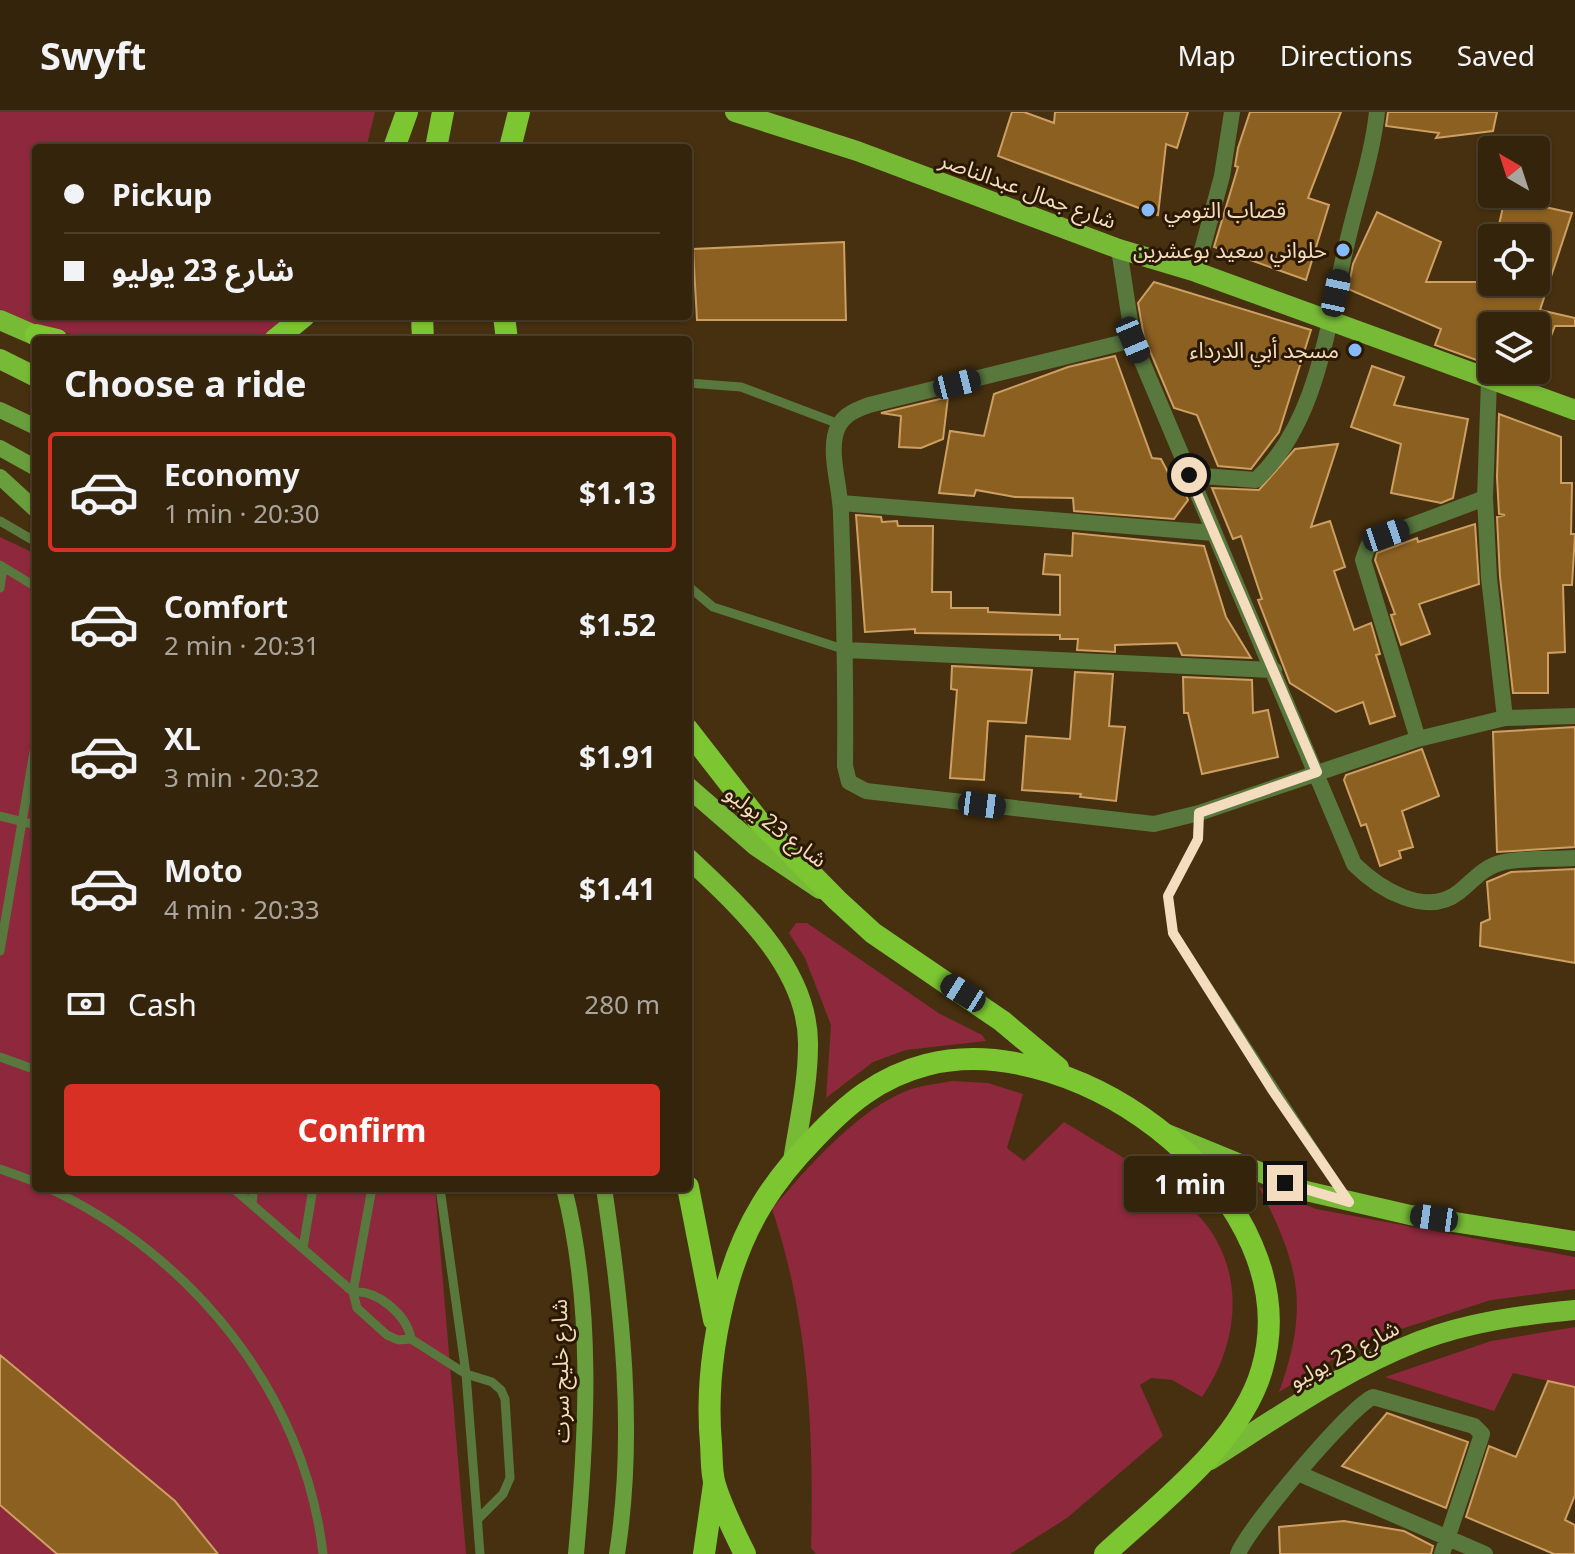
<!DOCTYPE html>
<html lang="en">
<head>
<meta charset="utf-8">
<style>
	:root { --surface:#34240b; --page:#3c2c14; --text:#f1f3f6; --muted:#a9a49d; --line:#4e412c; --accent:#d93025 }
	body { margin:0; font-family:"Noto Sans","Noto Sans Arabic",sans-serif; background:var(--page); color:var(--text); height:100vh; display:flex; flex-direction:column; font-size:30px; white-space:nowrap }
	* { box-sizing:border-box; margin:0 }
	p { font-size:26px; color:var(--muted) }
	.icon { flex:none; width:44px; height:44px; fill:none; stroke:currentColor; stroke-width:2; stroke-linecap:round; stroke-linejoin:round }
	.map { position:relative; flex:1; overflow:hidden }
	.sheet { position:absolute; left:32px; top:224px; width:660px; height:856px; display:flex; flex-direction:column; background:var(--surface); border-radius:8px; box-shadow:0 2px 6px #0004,0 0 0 2px var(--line) }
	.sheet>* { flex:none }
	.hud { position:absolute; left:32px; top:32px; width:660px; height:176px; border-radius:8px; box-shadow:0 2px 6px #0004,0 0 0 2px var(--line); display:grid; align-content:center; height:176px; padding:0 32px; background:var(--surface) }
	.needle { width:52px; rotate:321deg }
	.tools { position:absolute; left:1478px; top:24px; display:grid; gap:16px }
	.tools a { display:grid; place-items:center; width:72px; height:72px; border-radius:8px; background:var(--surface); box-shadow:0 2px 6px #0004,0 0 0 2px var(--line); font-size:40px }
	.end { position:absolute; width:36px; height:36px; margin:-18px; border:10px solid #f4dcbe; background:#111; box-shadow:0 0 0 4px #111 }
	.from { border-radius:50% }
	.bubble { position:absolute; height:56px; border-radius:8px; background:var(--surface); box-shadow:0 2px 6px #0004,0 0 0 2px var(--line); font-size:26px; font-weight:700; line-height:56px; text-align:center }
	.car { position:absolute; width:24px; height:48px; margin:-24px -12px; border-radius:10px; box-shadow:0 0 6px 2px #0007; background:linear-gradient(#222 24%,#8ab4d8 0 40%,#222 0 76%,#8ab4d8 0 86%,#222 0) }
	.hud b { display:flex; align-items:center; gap:28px; height:76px; font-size:30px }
	.hud b+b { border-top:2px solid var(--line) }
	.hud i { width:20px; height:20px; background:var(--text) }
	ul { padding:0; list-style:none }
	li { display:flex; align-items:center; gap:24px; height:120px; margin:0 16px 12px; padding:0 16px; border:4px solid transparent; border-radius:8px }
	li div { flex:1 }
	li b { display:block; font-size:30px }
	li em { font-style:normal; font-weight:700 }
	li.on { border-color:var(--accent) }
	li>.icon { width:72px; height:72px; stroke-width:1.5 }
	h2 { padding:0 32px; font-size:36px; line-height:96px }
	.pay { display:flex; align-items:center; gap:20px; height:88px; padding:0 32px; font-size:30px }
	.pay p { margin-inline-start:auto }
	.action { display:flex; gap:16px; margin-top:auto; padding:16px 32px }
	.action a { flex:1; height:92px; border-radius:8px; background:var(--accent); color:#fff; font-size:32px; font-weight:700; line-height:92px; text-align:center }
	header { display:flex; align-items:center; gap:48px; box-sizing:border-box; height:112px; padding:0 40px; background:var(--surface); border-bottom:2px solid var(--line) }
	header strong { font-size:38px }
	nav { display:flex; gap:44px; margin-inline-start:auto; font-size:28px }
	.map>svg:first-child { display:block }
	.green { fill:#8d283d }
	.building { fill:#8b6021; stroke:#cd9f63; stroke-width:2 }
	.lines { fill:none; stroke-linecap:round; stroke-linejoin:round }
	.service { stroke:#58783e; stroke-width:9 }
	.minor { stroke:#58783e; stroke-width:16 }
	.secondary { stroke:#699e3c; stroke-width:16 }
	.primary { stroke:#77ba36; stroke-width:20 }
	.trunk { stroke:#7cc731; stroke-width:22 }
	.route { stroke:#f4dcbe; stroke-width:10 }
	.poi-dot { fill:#85bbfb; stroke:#2a1801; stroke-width:3 }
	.labels { text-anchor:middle; stroke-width:6; stroke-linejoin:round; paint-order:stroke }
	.street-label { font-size:22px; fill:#f4dcbe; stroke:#2a1801 }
	.poi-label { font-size:22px; fill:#f4dcbe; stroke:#2a1801; text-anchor:end }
</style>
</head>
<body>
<header>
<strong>Swyft</strong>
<nav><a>Map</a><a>Directions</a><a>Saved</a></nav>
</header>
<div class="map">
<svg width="1575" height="1442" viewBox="0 0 1575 1442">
	<rect width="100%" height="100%" fill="#46300f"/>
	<!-- green -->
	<path class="green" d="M0,0H375L366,36H36V204H291L280,216L259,228H101L46,217L0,197Z
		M0,425L36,442V1076H435L466,1442H0Z
		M796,811H807L940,902L982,923L986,929L906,938L873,950L826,986L831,913L805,846L789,821Z
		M952,969L988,971L1023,982L1007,1036L1024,1049L1064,1010C1108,1037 1158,1063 1195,1100C1247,1152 1241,1229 1202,1285L1172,1268L1151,1266L1140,1273L1163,1324L1067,1406L1010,1442H816L811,1436C814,1322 809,1206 772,1097C806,1057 859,996 909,978C922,973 938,972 952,969Z
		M1259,1075L1316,1097L1575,1145V1177L1491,1188L1364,1229L1279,1280C1310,1194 1299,1153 1259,1075Z
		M1575,1215V1275L1513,1261L1494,1299L1385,1265L1491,1229Z"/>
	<!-- building -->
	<path class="building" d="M1012,0H1024L1054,11L1055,0H1188L1177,36L1166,32L1158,103L998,44Z
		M1250,0H1341L1308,86L1329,93L1306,168L1214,135L1238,55L1235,54L1238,36Z
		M1388,0H1497L1493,19L1436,26L1439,21L1386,14Z
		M1505,86L1572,101L1540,198L1575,206V214H1555L1537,259L1536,214H1492V226H1483L1479,249L1435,233L1441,217L1348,177L1353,152L1377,100L1441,130L1426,170H1536V126H1496Z
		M844,130L846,208H697L693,137Z
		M1154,170L1311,218L1279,320L1251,357L1218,354L1197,303L1174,296L1144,225L1138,191Z
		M1115,244L1152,346L1161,347L1174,372L1182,373L1188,388L1174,407L1074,399L1073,386L1015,385L976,378L974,384L939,381L950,319L984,324L994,282L1068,255Z
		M1372,254L1404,265L1394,293L1468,307L1453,386L1441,391L1391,381L1401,332L1351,315Z
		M948,285L943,327L921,336L899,335L901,304L881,301Z
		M1499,302L1561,325V371H1572L1571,422H1575L1572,473H1563L1565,540L1548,541V581H1513L1500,465L1497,405L1505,403L1499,402L1497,365Z
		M1338,332L1311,415L1330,409L1345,455L1334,459L1354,518L1371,511L1380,542L1376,543L1395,604L1370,612L1363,590L1336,600L1290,571L1258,488L1262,487L1241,424L1233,427L1212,376L1259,378L1295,337Z
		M856,403L881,405L882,410L897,409L898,414H933L932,480H951V496H988V500L1060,503V463L1043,462L1045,442L1072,444L1073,421L1204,434L1226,505L1251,546L1182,543L1177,531L1115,533V540L1077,538L1078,527H1060V523L915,521V517L865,520Z
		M1475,412L1479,472L1419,492L1430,522L1401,533L1391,503L1395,502L1375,448L1377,441L1417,426L1418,430Z
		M952,554L1032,558L1026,611L988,609L984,668L950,666L957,578L951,577Z
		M1075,560L1113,562L1109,614L1125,615L1116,689L1080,685L1081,682L1022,678L1026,624L1070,627Z
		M1183,565L1252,568L1253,601L1268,598L1278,645L1202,662L1188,601H1184Z
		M1575,615V735L1497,740L1493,620Z
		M1422,637L1439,684L1402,699L1413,735L1399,739L1401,746L1380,754L1366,712L1361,714L1344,668L1346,663Z
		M1575,757V851L1480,834L1481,811L1490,807L1487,770L1511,760Z
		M0,1243L175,1389L218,1442H57L0,1393Z
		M1548,1269L1575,1275V1383L1565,1408L1575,1413V1442H1554L1466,1405L1489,1334L1516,1345Z
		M1387,1301L1468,1330L1446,1396L1342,1354Z
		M1344,1409L1404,1419L1433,1434L1431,1442H1280L1279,1415Z"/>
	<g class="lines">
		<!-- service -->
		<path class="service" d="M688,271L741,275L839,312
			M0,409L36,430
			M0,453L36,475
			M688,474L713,495L846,538
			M0,476L3,455
			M1199,701L1198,727L1168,784L1173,821L1346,1086
			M0,704L36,713
			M0,839L36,628
			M0,945L36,958
			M0,1057L36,1070
			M48,1076C192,1143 305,1282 323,1442
			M233,1076L353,1180C378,1178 407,1203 411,1227
			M372,1076L353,1180L357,1196L387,1223L398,1228L411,1227L466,1262L492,1270L501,1278L505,1287L510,1366L503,1382L479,1406
			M440,1076L466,1262L480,1442
			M252,1091L254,1076
			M303,1136L313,1076"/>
		<!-- minor -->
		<path class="minor" d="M1119,137L1133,228L1354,752C1379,777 1426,806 1459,780C1473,769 1482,756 1500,751C1523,745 1551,748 1575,746
			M1196,160L1222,64L1232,0
			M1133,228L869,293C852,299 839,305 835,324C830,347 841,379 841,403C844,487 846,571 845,654L849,670L866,679L1154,712L1199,701L1418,627L1505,606L1575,604
			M1489,268L1485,386L1489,466L1505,606
			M1189,363L1256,368C1319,309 1327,212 1347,131C1357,87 1372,45 1377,0
			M841,391L1214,421
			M846,538L1274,558
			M1418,627L1363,448L1368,434L1386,423L1485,386
			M1300,1362L1485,1442
			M1238,1442C1248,1416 1349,1296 1373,1285L1474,1314L1482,1322L1442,1442"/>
		<!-- secondary -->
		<path class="secondary" d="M0,298L36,315
			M0,336L36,356
			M0,365L36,398
			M564,1076C594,1195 587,1321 576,1442
			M604,1076C622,1196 636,1321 617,1442"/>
		<!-- primary -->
		<path class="primary" d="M735,0L857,39L1119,137L1196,160L1575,298
			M0,208L46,228
			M0,247L36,265
			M688,675L756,734L820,777
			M688,746C739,794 809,856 808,933C808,972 799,1010 793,1049
			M1167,1022L1306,1079L1410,1103L1575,1129
			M1210,1348C1278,1305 1344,1258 1419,1229C1469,1210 1522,1203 1575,1198"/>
		<!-- trunk -->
		<path class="trunk" d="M394,36L407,0
			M436,36L443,0
			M510,36L519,0
			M422,204L423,228
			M504,204L507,228
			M36,223L57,228
			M275,228L304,204
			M688,618L758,708L837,788L873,821L1002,909L1058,956
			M688,1075L714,1208
			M704,1442L714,1372
			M745,1442C734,1420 722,1396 715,1373C711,1361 712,1345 711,1332C706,1276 713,1225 728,1171C745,1112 772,1070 814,1027C847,992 879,965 926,953C1081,913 1311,1089 1262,1257C1241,1331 1160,1391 1105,1442"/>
	</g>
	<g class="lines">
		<!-- route -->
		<path class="route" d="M1189,363L1317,660L1199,701L1198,727L1168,784L1173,821L1273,979L1349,1090L1285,1071"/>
	</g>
	<!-- markers -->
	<g class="poi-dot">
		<circle cx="1148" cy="98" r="8"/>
		<circle cx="1343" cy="138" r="8"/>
		<circle cx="1355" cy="238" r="8"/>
	</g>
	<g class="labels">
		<!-- street labels -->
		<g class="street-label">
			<text transform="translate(1028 78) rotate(20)" y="8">شارع جمال عبدالناصر</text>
			<text transform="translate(776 714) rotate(37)" y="8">شارع 23 يوليو</text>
			<text transform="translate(1344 1242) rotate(-28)" y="8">شارع 23 يوليو</text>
			<text transform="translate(560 1259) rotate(-91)" y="8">شارع خليج سرت</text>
		</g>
		<!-- poi labels -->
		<g class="poi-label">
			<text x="1164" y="106" text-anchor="start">قصاب التومي</text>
			<text x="1327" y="146">حلواني سعيد بوعشرين</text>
			<text x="1339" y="246">مسجد أبي الدرداء</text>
		</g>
	</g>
</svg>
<div class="tools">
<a><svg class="needle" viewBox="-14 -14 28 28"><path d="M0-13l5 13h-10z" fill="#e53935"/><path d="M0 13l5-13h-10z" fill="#a9a49d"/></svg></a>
<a><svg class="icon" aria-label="locate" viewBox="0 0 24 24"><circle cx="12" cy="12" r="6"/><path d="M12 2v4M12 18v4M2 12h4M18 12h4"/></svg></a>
<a><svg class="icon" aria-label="layers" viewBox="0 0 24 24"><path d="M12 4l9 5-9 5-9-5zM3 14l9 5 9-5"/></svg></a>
</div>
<i class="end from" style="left:1189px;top:363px"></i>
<i class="end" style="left:1285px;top:1071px"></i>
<div class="bubble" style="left:1124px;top:1044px;width:132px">1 min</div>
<i class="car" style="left:1336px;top:181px;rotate:12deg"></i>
<i class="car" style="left:1133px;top:228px;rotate:157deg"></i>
<i class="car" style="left:957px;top:272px;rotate:76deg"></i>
<i class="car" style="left:1386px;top:423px;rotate:71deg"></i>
<i class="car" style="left:982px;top:693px;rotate:97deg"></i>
<i class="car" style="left:963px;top:881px;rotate:302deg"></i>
<i class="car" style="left:1434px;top:1106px;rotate:278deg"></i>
<div class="hud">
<b><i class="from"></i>Pickup</b>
<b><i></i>شارع 23 يوليو</b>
</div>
<section class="sheet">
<h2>Choose a ride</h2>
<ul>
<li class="on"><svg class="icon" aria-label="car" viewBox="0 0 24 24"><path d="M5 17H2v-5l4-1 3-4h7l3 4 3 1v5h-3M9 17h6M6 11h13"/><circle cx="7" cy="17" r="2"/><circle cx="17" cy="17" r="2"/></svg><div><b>Economy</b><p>1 min · 20:30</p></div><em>$1.13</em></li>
<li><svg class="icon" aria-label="car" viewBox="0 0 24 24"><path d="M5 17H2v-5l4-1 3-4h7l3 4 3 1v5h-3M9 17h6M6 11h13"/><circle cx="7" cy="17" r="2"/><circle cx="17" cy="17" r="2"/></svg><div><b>Comfort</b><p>2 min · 20:31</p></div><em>$1.52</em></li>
<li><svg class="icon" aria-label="car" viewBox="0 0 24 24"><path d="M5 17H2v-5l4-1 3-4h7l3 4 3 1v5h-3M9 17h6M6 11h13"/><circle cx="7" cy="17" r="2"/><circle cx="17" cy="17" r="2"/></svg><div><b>XL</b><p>3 min · 20:32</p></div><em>$1.91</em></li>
<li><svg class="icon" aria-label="car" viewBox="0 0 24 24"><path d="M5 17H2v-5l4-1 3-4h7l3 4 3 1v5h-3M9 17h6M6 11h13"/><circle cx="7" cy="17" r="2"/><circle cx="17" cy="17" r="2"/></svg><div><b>Moto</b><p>4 min · 20:33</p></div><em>$1.41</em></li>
</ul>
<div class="pay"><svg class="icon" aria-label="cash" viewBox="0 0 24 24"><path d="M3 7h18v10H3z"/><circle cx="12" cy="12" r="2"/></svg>Cash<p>280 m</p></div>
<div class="action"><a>Confirm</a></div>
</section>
</div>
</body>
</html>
